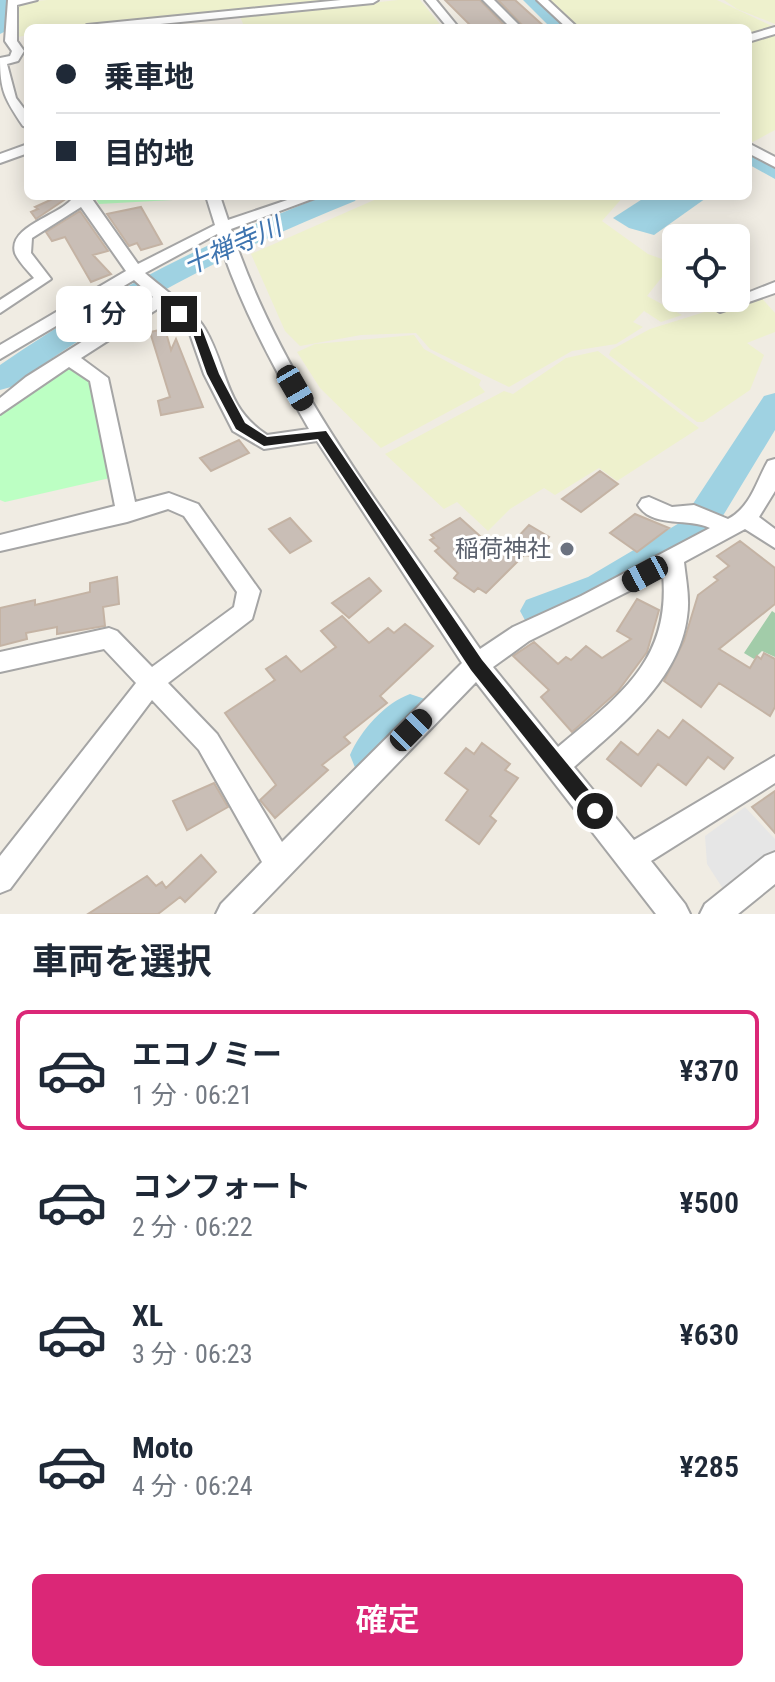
<!DOCTYPE html>
<html lang="ja">
<head>
<meta charset="utf-8">
<style>
	:root { --surface:#fff; --page:#f6f6f7; --text:#1f2937; --muted:#747a83; --line:#e0e1e3; --accent:#db2777 }
	body { margin:0; font-family:"Roboto Condensed","Noto Sans JP",sans-serif; background:var(--page); color:var(--text); height:100vh; display:flex; flex-direction:column; font-size:30px; white-space:nowrap }
	* { box-sizing:border-box; margin:0 }
	p { font-size:26px; color:var(--muted) }
	.icon { flex:none; width:44px; height:44px; fill:none; stroke:currentColor; stroke-width:2; stroke-linecap:round; stroke-linejoin:round }
	.map { position:relative; height:914px; overflow:hidden }
	.sheet { display:flex; flex-direction:column; background:var(--surface); flex:1 }
	.sheet>* { flex:none }
	.banner { position:absolute; left:24px; top:24px; width:728px; height:176px; border-radius:12px; box-shadow:0 4px 20px #0003; display:grid; align-content:center; height:176px; padding:0 32px; background:var(--surface) }
	.buttons { position:absolute; left:662px; top:224px; display:grid; gap:16px }
	.buttons a { display:grid; place-items:center; width:88px; height:88px; border-radius:12px; background:var(--surface); box-shadow:0 4px 20px #0003; font-size:40px }
	.end { position:absolute; width:36px; height:36px; margin:-18px; border:10px solid #1e1e1e; background:#fff; box-shadow:0 0 0 4px #fff }
	.from { border-radius:50% }
	.bubble { position:absolute; height:56px; border-radius:12px; background:var(--surface); box-shadow:0 4px 20px #0003; font-size:26px; font-weight:600; line-height:56px; text-align:center }
	.car { position:absolute; width:24px; height:48px; margin:-24px -12px; border-radius:10px; box-shadow:0 0 6px 2px #0007; background:linear-gradient(#222 24%,#8ab4d8 0 40%,#222 0 76%,#8ab4d8 0 86%,#222 0) }
	.banner b { display:flex; align-items:center; gap:28px; height:76px; font-size:30px }
	.banner b+b { border-top:2px solid var(--line) }
	.banner i { width:20px; height:20px; background:var(--text) }
	ul { padding:0; list-style:none }
	li { display:flex; align-items:center; gap:24px; height:120px; margin:0 16px 12px; padding:0 16px; border:4px solid transparent; border-radius:12px }
	li div { flex:1 }
	li b { display:block; font-size:30px }
	li em { font-style:normal; font-weight:600 }
	li.on { border-color:var(--accent) }
	li>.icon { width:72px; height:72px; stroke-width:1.5 }
	h2 { padding:0 32px; font-size:36px; line-height:96px }
	.button { display:flex; gap:16px; margin-top:auto; padding:16px 32px }
	.button a { flex:1; height:92px; border-radius:12px; background:var(--accent); color:#fff; font-size:32px; font-weight:600; line-height:92px; text-align:center }
	.map>svg:first-child { display:block }
	.farmland { fill:#eef1cd }
	.cemetery { fill:#a2cca9 }
	.park { fill:#bcffc3 }
	.parking { fill:#e6e6e6 }
	.water { fill:#9fd2e2 }
	.lines { fill:none; stroke-linecap:round; stroke-linejoin:round }
	.river { fill:#9fd2e2; fill-rule:evenodd }
	.building { fill:#c9beb6; stroke:#c4b3a4; stroke-width:2 }
	.minor-casing { stroke:#a5a5a5; stroke-width:4 }
	.minor { fill:#fff; fill-rule:evenodd }
	.route { fill:#1e1e1e }
	.worship-dot { fill:#6b7280; stroke:#fff; stroke-width:3 }
	.labels { text-anchor:middle; stroke-width:6; stroke-linejoin:round; paint-order:stroke }
	.worship-label { font-size:24px; fill:#5b616d; stroke:#fff; text-anchor:end }
	.water-label { font-size:26px; font-style:italic; fill:#3f75b0; stroke:#fff }
</style>
</head>
<body>
<div class="map">
<svg width="775" height="914" viewBox="0 0 775 914">
	<rect width="100%" height="100%" fill="#f0ece3"/>
	<!-- farmland -->
	<path class="farmland" d="M47,0H358L71,28H28V35L18,37L16,3Z
		M398,0H420L443,28H245L240,17Z
		M545,0H717L772,26L748,37V28H577Z
		M724,0H775V24L737,9Z
		M775,33V130L749,144L748,41Z
		M624,196L602,221L648,254L673,263L647,296L682,315L661,322L644,311L633,322L643,327L616,344L572,351L509,387L430,349L416,333L361,335L300,346L285,331L251,254L381,197Z
		M759,295L775,313V332L747,343L764,355L750,390L703,422H697L609,355L611,350L650,329Z
		M414,335L424,349L481,380L479,385L485,392L381,448L320,388L297,352L315,344Z
		M598,351L699,428L617,481L599,468L555,495L544,488L510,509L488,531L457,502L444,509L385,454L504,391L513,394L566,358Z"/>
	<!-- cemetery -->
	<path class="cemetery" d="M772,611L775,613V657L762,651L754,659L744,653Z"/>
	<!-- park -->
	<path class="park" d="M94,196H190L191,199L99,204Z
		M74,369L93,384L110,478L5,502L0,500V416L60,370Z"/>
	<!-- parking -->
	<path class="parking" d="M745,807L775,839V877L736,909L707,864L705,836Z"/>
	<!-- water -->
	<path class="water" d="M647,196H709L654,235L629,228L613,218Z"/>
	<g class="lines">
		<!-- river -->
		<path class="river" d="M0,0H21L13,5L14,27L0,34Z
			M523,0H542L571,28H551Z
			M748,146L775,161V179L748,164Z
			M324,196H358L355,201C232,250 118,309 11,387L0,390V365C101,295 209,240 324,196Z
			M775,393V430L707,542L616,599L540,627L526,622L520,611L526,600L588,577L681,522L764,396Z
			M410,694L425,699L432,713C420,738 397,766 372,776L356,770L350,755C361,730 385,703 410,694Z"/>
	</g>
	<!-- building -->
	<path class="building" d="M445,0H480L507,28H473Z
		M498,0H515L546,28H525Z
		M59,196H70L36,219L31,212L38,209L35,207Z
		M141,207L162,244L141,250L137,243L129,246L107,214Z
		M80,211L108,251L93,255L111,274L91,282L65,237L52,241L46,232Z
		M165,329L171,350L176,339L203,407L161,415L158,401L170,397L150,332Z
		M239,440L249,453L211,471L200,458Z
		M600,471L618,484L581,512L562,499Z
		M635,514L669,528L637,552L610,533Z
		M290,518L311,541L290,553L269,529Z
		M460,518L501,555L529,525L549,537L531,556L524,555L486,593L478,588L474,592L454,578L458,573L435,551L439,548L430,540L434,538L431,535Z
		M740,541L775,568V604L719,649L750,668L757,656L761,659L764,653L775,659V707L770,716L719,683L701,707L664,681L684,641L698,595L718,580L714,577L729,566L717,556Z
		M117,577L119,604L103,607L105,626L57,634V627L26,633L27,639L0,646V608L35,600V605L90,592V583Z
		M369,578L381,591L349,618L332,603Z
		M637,599L659,610L647,652L618,691L572,732L541,697L549,690L513,656L534,642L558,664L566,657L571,660L586,646L602,658L631,639L617,631Z
		M342,616L369,643L388,628L394,633L405,624L433,646L380,696L387,703L344,737L350,743L322,765L328,770L275,818L260,800L276,785L225,713L275,680L266,669L286,656L301,672L336,647L321,631Z
		M683,720L733,758L724,769L708,757L686,785L658,764L641,786L607,759L621,742L638,755L658,730L669,738Z
		M482,743L510,764L505,770L518,778L490,816L496,821L479,844L446,820L468,790L445,773L466,748L474,754Z
		M214,783L228,807L187,830L173,801Z
		M775,791V833L752,807Z
		M201,855L216,872L185,902L180,897L158,914H88L147,876L156,886L162,882L166,888Z"/>
	<g class="lines">
		<!-- minor casing -->
		<g class="minor-casing">
			<path id="minor" d="M8,0H37L17,5V41L24,51L18,61L7,64L16,98L28,114V127L23,126C5,99 0,91 0,58L10,56L12,51L5,41Z
				M341,0H378L373,3L120,28H82L87,25Z
				M425,0H436L459,28H448Z
				M483,0H494L522,28H511Z
				M537,0H548L578,28H567Z
				M775,27V34L748,42V35Z
				M748,143L775,157V167L748,153Z
				M28,144V153L0,163V154Z
				M74,196H90L138,264L215,225L206,196H220L228,220L299,196H320L231,229C282,385 389,516 480,649L513,627L581,596L710,528C688,517 653,529 638,505L642,499L649,497L672,507L694,505L728,519C751,507 756,482 768,461L775,459V491L759,517L775,529V548L745,529L684,562C686,580 690,599 687,617C679,681 619,727 574,767L634,840L775,756V783L651,861L685,904L690,914H656L476,682L252,914H216L221,904L262,862L199,750L152,700L10,889L0,893V856L136,683L104,649L0,672V652L109,628L117,631L152,667L234,607L237,592L184,516L168,509L127,522L0,551V535L115,506L90,381L69,367L0,414V398L26,377L153,297L134,280L0,359V345L126,271L81,207L32,238L31,253L51,279L0,313V300L34,278C28,271 18,261 15,253C7,225 64,215 74,196ZM217,234C239,304 273,366 309,429L267,435C224,407 228,368 205,329C195,311 162,288 145,273ZM162,306L189,331L204,374L233,431L264,449L317,441L462,663L282,842L217,734L168,683L252,619L260,591L198,504L169,493L135,502L108,378L81,358ZM663,574C671,661 619,696 558,747L493,667L529,641Z
				M775,282V293L720,312L712,307Z
				M775,852V884L738,914H700L705,904L765,856Z"/>
		</g>
		<!-- minor -->
		<use href="#minor" class="minor"/>
	</g>
	<!-- route -->
	<path class="route" d="M175,312H183L202,329L219,374L245,423L267,437L326,431L482,660L601,805V817H588L471,670L318,439L264,446L236,429L207,374L192,331L175,317Z"/>
	<!-- markers -->
	<circle class="worship-dot" cx="567" cy="549" r="8"/>
	<g class="labels">
		<!-- worship labels -->
		<g class="worship-label">
			<text x="551" y="557">稲荷神社</text>
		</g>
		<!-- water labels -->
		<g class="water-label">
			<text transform="translate(232 246) rotate(-24)" y="9">十禅寺川</text>
		</g>
	</g>
</svg>
<div class="buttons">
<a><svg class="icon" aria-label="locate" viewBox="0 0 24 24"><circle cx="12" cy="12" r="6"/><path d="M12 2v4M12 18v4M2 12h4M18 12h4"/></svg></a>
</div>
<i class="end from" style="left:595px;top:811px"></i>
<i class="end" style="left:179px;top:314px"></i>
<div class="bubble" style="left:56px;top:286px;width:96px">1 分</div>
<i class="car" style="left:295px;top:388px;rotate:150deg"></i>
<i class="car" style="left:645px;top:574px;rotate:242deg"></i>
<i class="car" style="left:411px;top:730px;rotate:45deg"></i>
<div class="banner">
<b><i class="from"></i>乗車地</b>
<b><i></i>目的地</b>
</div>
</div>
<section class="sheet">
<h2>車両を選択</h2>
<ul>
<li class="on"><svg class="icon" aria-label="car" viewBox="0 0 24 24"><path d="M5 17H2v-5l4-1 3-4h7l3 4 3 1v5h-3M9 17h6M6 11h13"/><circle cx="7" cy="17" r="2"/><circle cx="17" cy="17" r="2"/></svg><div><b>エコノミー</b><p>1 分 · 06:21</p></div><em>¥370</em></li>
<li><svg class="icon" aria-label="car" viewBox="0 0 24 24"><path d="M5 17H2v-5l4-1 3-4h7l3 4 3 1v5h-3M9 17h6M6 11h13"/><circle cx="7" cy="17" r="2"/><circle cx="17" cy="17" r="2"/></svg><div><b>コンフォート</b><p>2 分 · 06:22</p></div><em>¥500</em></li>
<li><svg class="icon" aria-label="car" viewBox="0 0 24 24"><path d="M5 17H2v-5l4-1 3-4h7l3 4 3 1v5h-3M9 17h6M6 11h13"/><circle cx="7" cy="17" r="2"/><circle cx="17" cy="17" r="2"/></svg><div><b>XL</b><p>3 分 · 06:23</p></div><em>¥630</em></li>
<li><svg class="icon" aria-label="car" viewBox="0 0 24 24"><path d="M5 17H2v-5l4-1 3-4h7l3 4 3 1v5h-3M9 17h6M6 11h13"/><circle cx="7" cy="17" r="2"/><circle cx="17" cy="17" r="2"/></svg><div><b>Moto</b><p>4 分 · 06:24</p></div><em>¥285</em></li>
</ul>
<div class="button"><a>確定</a></div>
</section>
</body>
</html>
